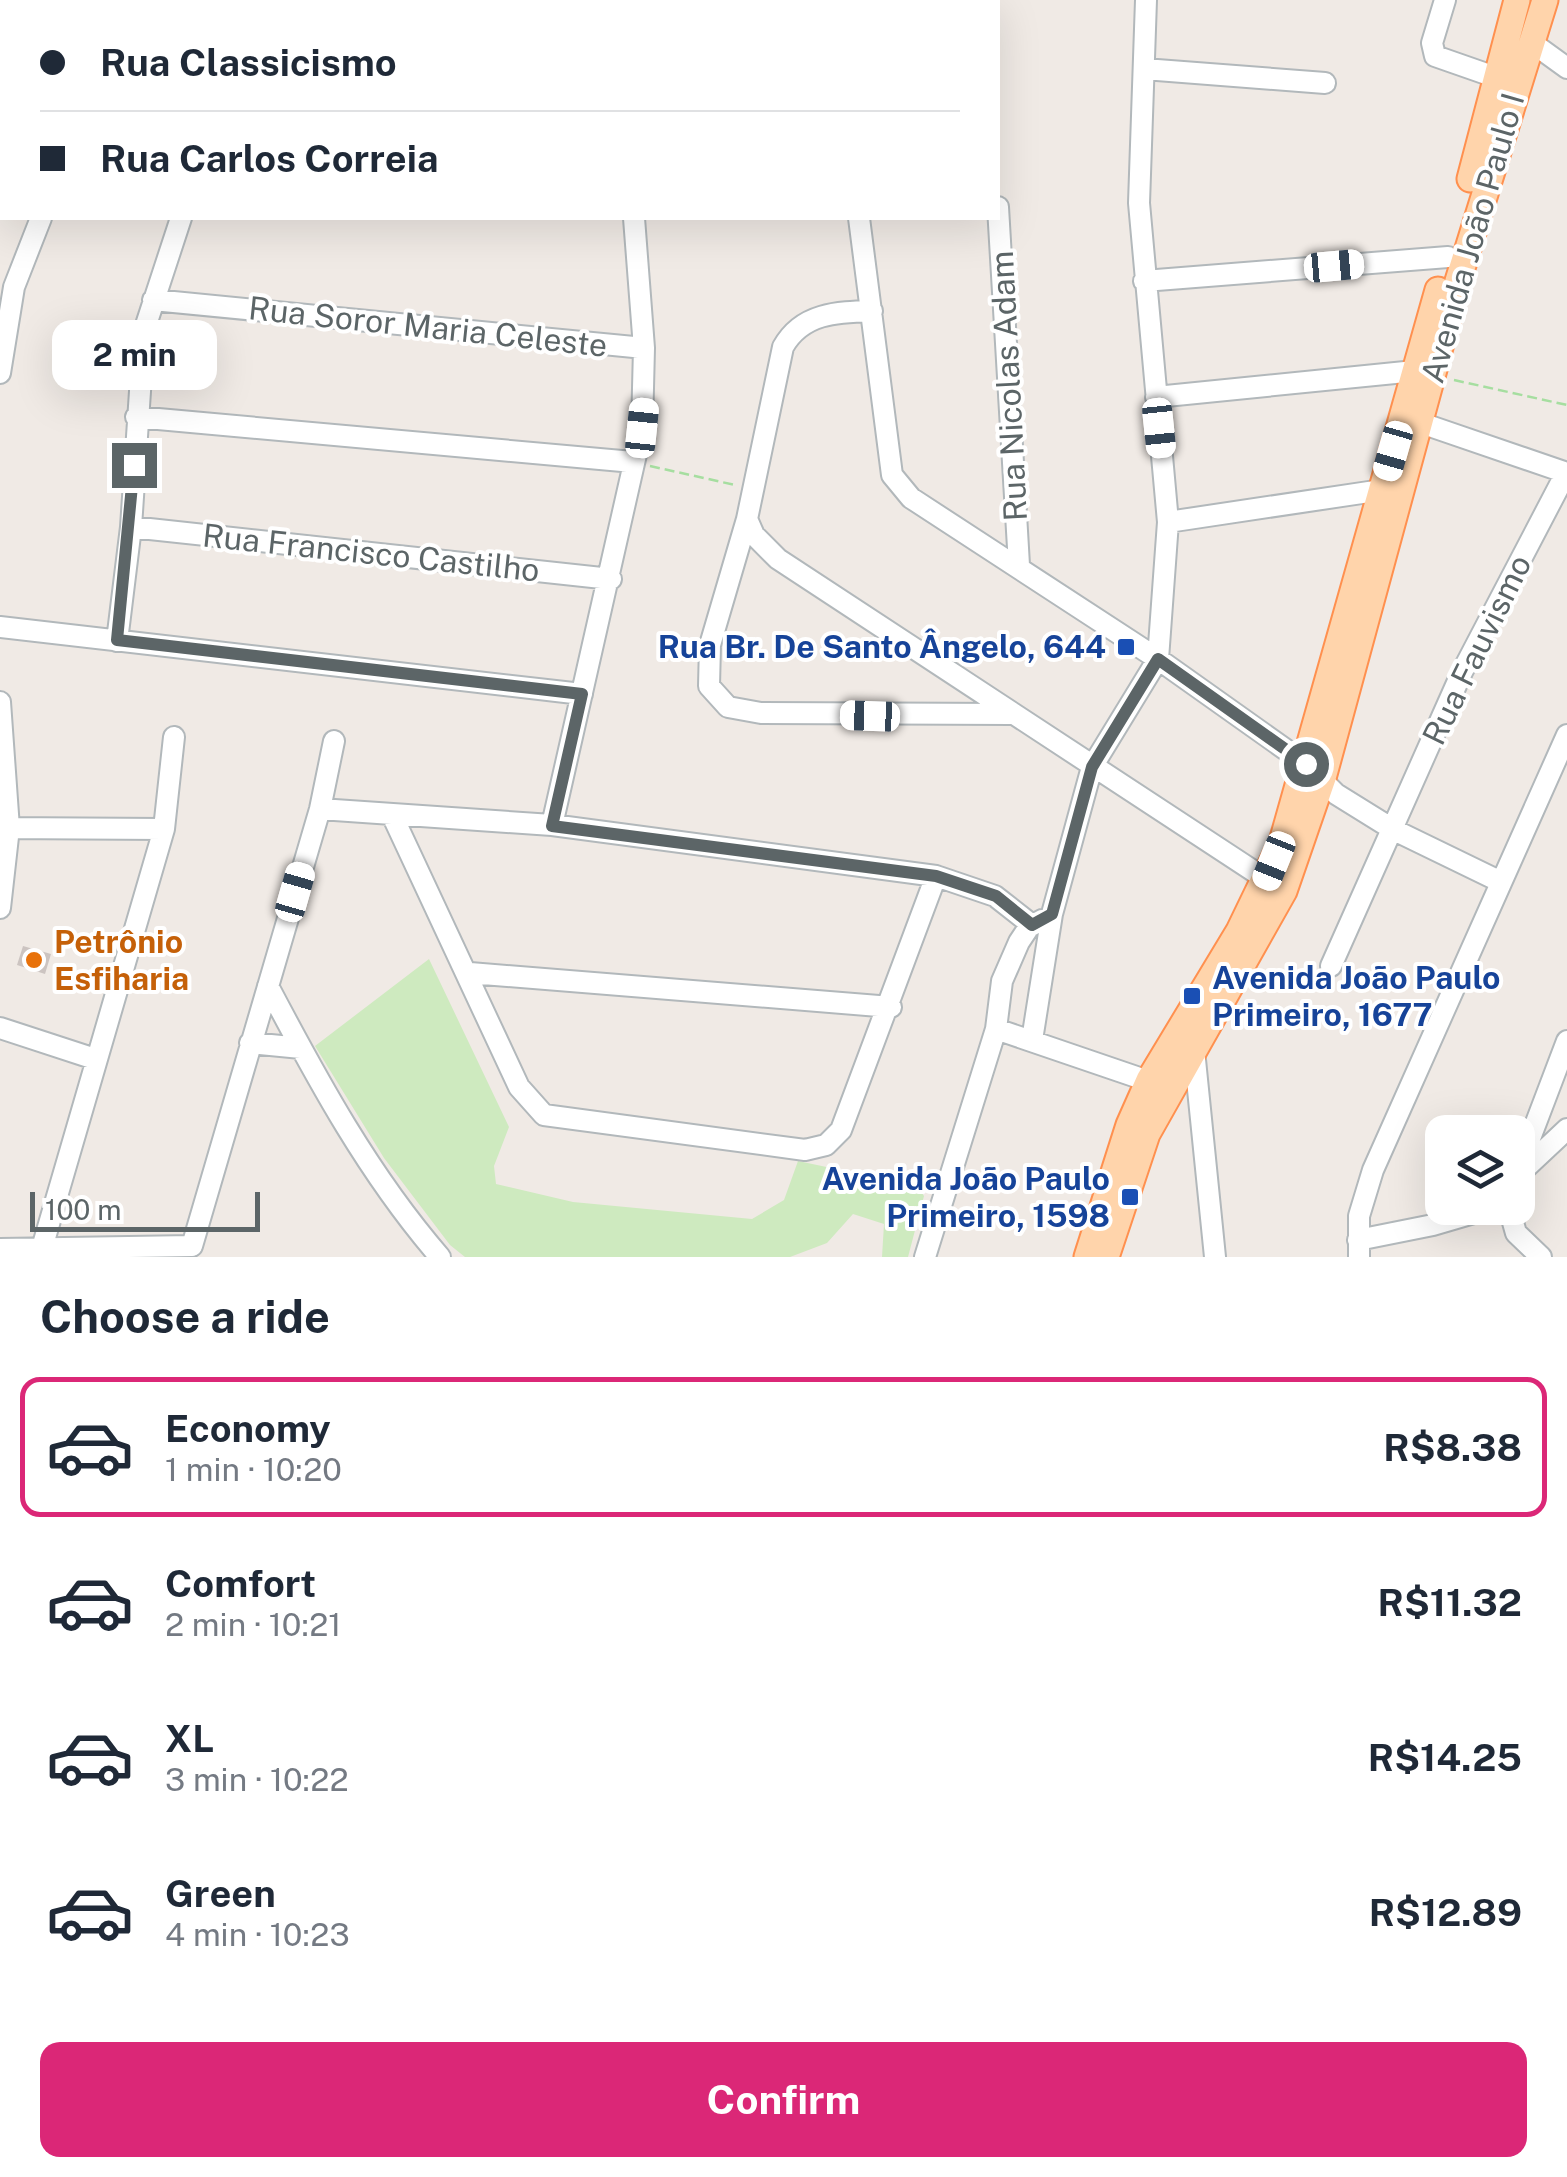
<!DOCTYPE html>
<html lang="en">
<head>
<meta charset="utf-8">
<style>
	:root { --surface:#fff; --page:#f2f2f3; --text:#1f2937; --muted:#747a83; --line:#e0e1e3; --accent:#db2777 }
	body { margin:0; font-family:"Public Sans",sans-serif; background:var(--page); color:var(--text); height:100vh; display:flex; flex-direction:column; font-size:38px; white-space:nowrap }
	* { box-sizing:border-box; margin:0 }
	p { font-size:32px; color:var(--muted) }
	.icon { flex:none; width:55px; height:55px; fill:none; stroke:currentColor; stroke-width:2; stroke-linecap:round; stroke-linejoin:round }
	.map { position:relative; height:1257px; overflow:hidden }
	.drawer { display:flex; flex-direction:column; background:var(--surface); flex:1 }
	.drawer>* { flex:none }
	.top-card { position:absolute; left:0px; top:0px; width:1000px; height:220px; box-shadow:0 10px 40px #0002; display:grid; align-content:center; height:220px; padding:0 40px; background:var(--surface) }
	.buttons { position:absolute; left:1425px; top:1115px; display:grid; gap:20px }
	.buttons a { display:grid; place-items:center; width:110px; height:110px; border-radius:20px; background:var(--surface); box-shadow:0 10px 40px #0002; font-size:50px }
	.scale { position:absolute; left:30px; bottom:25px; width:230px; box-sizing:border-box; padding-left:10px; border:5px solid #5c6567; border-top:0; font-size:28px; line-height:35px; white-space:nowrap; color:#5c6567; -webkit-text-stroke:8px #fff; paint-order:stroke }
	.end { position:absolute; width:45px; height:45px; margin:-22px; border:12px solid #5c6567; background:#fff; box-shadow:0 0 0 5px #fff }
	.from { border-radius:50% }
	.bubble { position:absolute; height:70px; border-radius:20px; background:var(--surface); box-shadow:0 10px 40px #0002; font-size:32px; font-weight:700; line-height:70px; text-align:center }
	.car { position:absolute; width:30px; height:60px; margin:-30px -15px; border-radius:12px; box-shadow:0 0 8px 2px #0007; background:linear-gradient(#fff 24%,#345 0 40%,#fff 0 76%,#345 0 86%,#fff 0) }
	.top-card b { display:flex; align-items:center; gap:35px; height:95px; font-size:38px }
	.top-card b+b { border-top:2px solid var(--line) }
	.top-card i { width:25px; height:25px; background:var(--text) }
	ul { padding:0; list-style:none }
	li { display:flex; align-items:center; gap:30px; height:140px; margin:0 20px 15px; padding:0 20px; border:5px solid transparent; border-radius:20px }
	li div { flex:1 }
	li b { display:block; font-size:38px }
	li em { font-style:normal; font-weight:700 }
	li.current { border-color:var(--accent) }
	li>.icon { width:90px; height:90px; stroke-width:1.5 }
	h2 { padding:0 40px; font-size:45px; line-height:120px }
	.action { display:flex; gap:20px; margin-top:auto; padding:20px 40px }
	.action a { flex:1; height:115px; border-radius:20px; background:var(--accent); color:#fff; font-size:40px; font-weight:700; line-height:115px; text-align:center }
	.map>svg:first-child { display:block }
	.green { fill:#ceeabf }
	.building { fill:#ccc4c1 }
	.lines { fill:none; stroke-linecap:round; stroke-linejoin:round }
	.minor-casing { stroke:#b2b8bb; stroke-width:24 }
	.major-casing { stroke:#ff904f; stroke-width:29 }
	.path { stroke:#a6dea0; stroke-width:2.5; stroke-dasharray:10 5; stroke-linecap:butt }
	.minor { stroke:#fff; stroke-width:20 }
	.major { stroke:#ffd4ab; stroke-width:25 }
	.route { stroke:#5c6567; stroke-width:12 }
	.transit-dot { fill:#1a4fb4; stroke:#fff; stroke-width:4 }
	.food-dot { fill:#e8710a; stroke:#fff; stroke-width:4 }
	.labels { text-anchor:middle; stroke-width:8; stroke-linejoin:round; paint-order:stroke }
	.street-label { font-size:32px; fill:#5c6567; stroke:#fff }
	.transit-label { font-size:32px; font-weight:bold; fill:#164399; stroke:#fff; text-anchor:end }
	.food-label { font-size:32px; font-weight:bold; fill:#c56008; stroke:#fff; text-anchor:start }
</style>
</head>
<body>
<div class="map">
<svg width="1567" height="1257" viewBox="0 0 1567 1257">
	<rect width="100%" height="100%" fill="#f0eae5"/>
	<!-- green -->
	<path class="green" d="M429,959L509,1127L494,1166L496,1184L573,1202L752,1219L784,1200L798,1161L917,1186L924,1196L908,1257H882L884,1224L853,1214L827,1243L790,1257H465L450,1245L384,1158L315,1046Z"/>
	<!-- building -->
	<path class="building" d="M23,946L51,954L45,974L17,965Z"/>
	<g class="lines">
		<!-- minor casing -->
		<g class="minor-casing">
			<path id="minor" d="M589,0L590,2
				M821,0V2
				M931,0L933,2
				M1445,0L1432,43L1435,56L1498,78
				M140,2L141,0
				M1531,42L1567,68
				M1144,69L1325,83
				M0,124L2,123
				M998,207L1019,565
				M859,218L892,475L911,498L1158,659L1306,764L1336,794L1394,830L1499,881
				M1144,281L1448,257
				M153,300L644,348
				M872,311C837,312 802,313 783,347L747,519L710,645L709,686L728,707L761,713L1012,714
				M0,373L14,287L41,218
				M1156,397L1415,371
				M136,417L633,462
				M1421,423L1567,473
				M747,519L754,535L778,559L1267,880
				M1168,522L1382,490
				M131,527L611,579
				M0,627L582,694
				M117,641L131,527L144,331L181,218
				M0,702L9,828L0,908
				M320,809L552,825L936,876L995,896L1032,925
				M393,817L519,1087L544,1115L805,1150L826,1145L841,1130L936,876
				M552,825L642,428L644,348L634,218
				M0,828L164,829
				M1331,966L1462,672L1566,473
				M470,973L891,1007
				M268,986C318,1081 369,1175 440,1257
				M0,1028L95,1059
				M996,1029L1160,1085
				M1032,1040L1052,914L1092,767L1158,659L1168,522L1139,203L1146,0
				M250,1043L301,1048
				M1194,1050L1215,1257
				M1518,1170L1567,1041
				M1518,1175L1567,1129
				M1509,1208L1516,1233L1541,1257
				M1358,1240L1433,1225L1491,1208
				M192,1246L320,809L334,741
				M42,1248L164,829L174,737
				M0,1249L192,1246
				M925,1257L996,1029L1002,981L1019,942L1029,927L1042,920
				M1359,1257V1216L1373,1170L1567,735"/>
		</g>
		<!-- major casing -->
		<g class="major-casing">
			<path id="major" d="M1470,179L1517,0
				M1087,1257L1129,1125L1149,1080L1239,931L1282,842L1438,290
				M1106,1257L1147,1134L1284,891L1323,778L1458,281L1545,0"/>
		</g>
		<!-- path -->
		<path class="path" d="M1454,380L1567,405
			M650,466L735,485"/>
		<!-- minor -->
		<use href="#minor" class="minor"/>
		<!-- major -->
		<use href="#major" class="major"/>
	</g>
	<g class="lines">
		<!-- route -->
		<path class="route" d="M134,465L117,640L582,694L552,826L936,876L996,896L1032,925L1052,914L1092,767L1158,659L1306,764"/>
	</g>
	<!-- markers -->
	<g class="transit-dot">
		<rect x="1116" y="637" width="20" height="20" rx="5"/>
		<rect x="1182" y="986" width="20" height="20" rx="5"/>
		<rect x="1120" y="1187" width="20" height="20" rx="5"/>
	</g>
	<circle class="food-dot" cx="34" cy="960" r="10"/>
	<g class="labels">
		<!-- street labels -->
		<g class="street-label">
			<text transform="translate(1473 238) rotate(-74)" y="11">Avenida João Paulo I</text>
			<text transform="translate(428 327) rotate(6)" y="11">Rua Soror Maria Celeste</text>
			<text transform="translate(1009 386) rotate(-93)" y="11">Rua Nicolas Adam</text>
			<text transform="translate(371 553) rotate(6)" y="11">Rua Francisco Castilho</text>
			<text transform="translate(1477 650) rotate(-64)" y="11">Rua Fauvismo</text>
		</g>
		<!-- transit labels -->
		<g class="transit-label">
			<text x="1106" y="658">Rua Br. De Santo Ângelo, 644</text>
			<text x="1212" y="989" text-anchor="start">Avenida João Paulo<tspan x="1212" dy="37">Primeiro, 1677</tspan></text>
			<text x="1110" y="1190">Avenida João Paulo<tspan x="1110" dy="37">Primeiro, 1598</tspan></text>
		</g>
		<!-- food labels -->
		<g class="food-label">
			<text x="54" y="953">Petrônio<tspan x="54" dy="37">Esfiharia</tspan></text>
		</g>
	</g>
</svg>
<div class="buttons">
<a><svg class="icon" aria-label="layers" viewBox="0 0 24 24"><path d="M12 4l9 5-9 5-9-5zM3 14l9 5 9-5"/></svg></a>
</div>
<div class="scale">100 m</div>
<i class="end from" style="left:1306px;top:764px"></i>
<i class="end" style="left:134px;top:465px"></i>
<div class="bubble" style="left:52px;top:320px;width:165px">2 min</div>
<i class="car" style="left:1334px;top:266px;rotate:85deg"></i>
<i class="car" style="left:642px;top:428px;rotate:6deg"></i>
<i class="car" style="left:1159px;top:428px;rotate:174deg"></i>
<i class="car" style="left:1393px;top:451px;rotate:196deg"></i>
<i class="car" style="left:870px;top:716px;rotate:272deg"></i>
<i class="car" style="left:1274px;top:861px;rotate:202deg"></i>
<i class="car" style="left:295px;top:892px;rotate:16deg"></i>
<div class="top-card">
<b><i class="from"></i>Rua Classicismo</b>
<b><i></i>Rua Carlos Correia</b>
</div>
</div>
<section class="drawer">
<h2>Choose a ride</h2>
<ul>
<li class="current"><svg class="icon" aria-label="car" viewBox="0 0 24 24"><path d="M5 17H2v-5l4-1 3-4h7l3 4 3 1v5h-3M9 17h6M6 11h13"/><circle cx="7" cy="17" r="2"/><circle cx="17" cy="17" r="2"/></svg><div><b>Economy</b><p>1 min · 10:20</p></div><em>R$8.38</em></li>
<li><svg class="icon" aria-label="car" viewBox="0 0 24 24"><path d="M5 17H2v-5l4-1 3-4h7l3 4 3 1v5h-3M9 17h6M6 11h13"/><circle cx="7" cy="17" r="2"/><circle cx="17" cy="17" r="2"/></svg><div><b>Comfort</b><p>2 min · 10:21</p></div><em>R$11.32</em></li>
<li><svg class="icon" aria-label="car" viewBox="0 0 24 24"><path d="M5 17H2v-5l4-1 3-4h7l3 4 3 1v5h-3M9 17h6M6 11h13"/><circle cx="7" cy="17" r="2"/><circle cx="17" cy="17" r="2"/></svg><div><b>XL</b><p>3 min · 10:22</p></div><em>R$14.25</em></li>
<li><svg class="icon" aria-label="car" viewBox="0 0 24 24"><path d="M5 17H2v-5l4-1 3-4h7l3 4 3 1v5h-3M9 17h6M6 11h13"/><circle cx="7" cy="17" r="2"/><circle cx="17" cy="17" r="2"/></svg><div><b>Green</b><p>4 min · 10:23</p></div><em>R$12.89</em></li>
</ul>
<div class="action"><a>Confirm</a></div>
</section>
</body>
</html>
